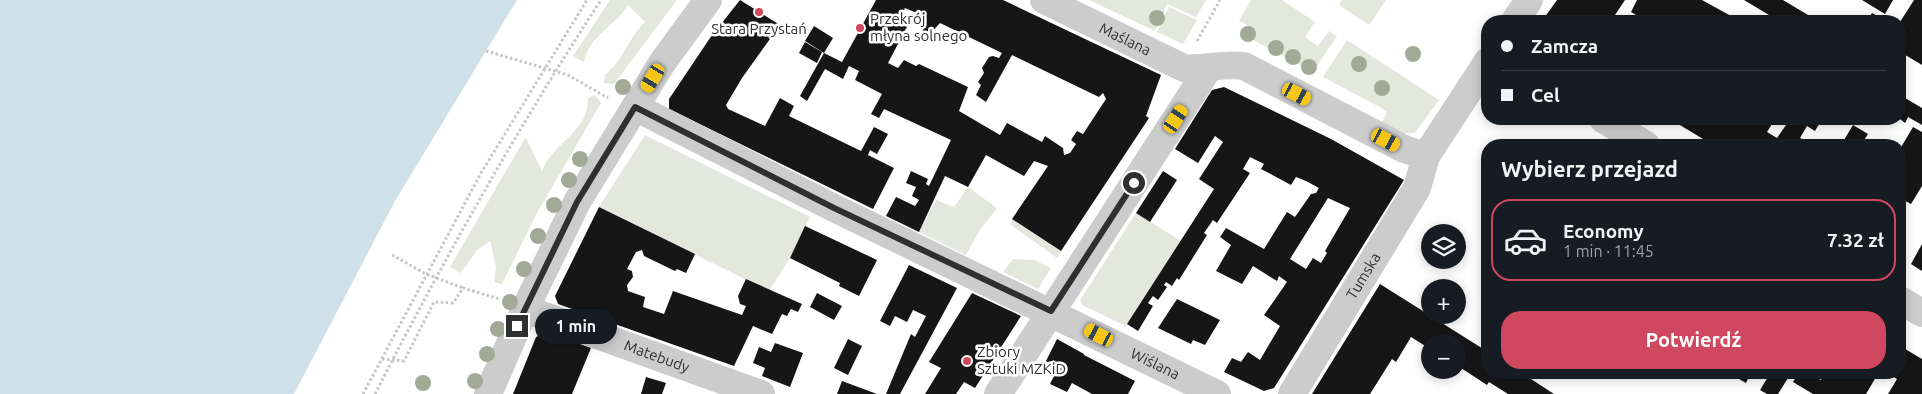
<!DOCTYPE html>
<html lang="pl">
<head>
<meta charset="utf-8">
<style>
	:root { --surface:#171b24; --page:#20242c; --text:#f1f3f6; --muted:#9ea1a6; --line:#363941; --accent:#cf485f }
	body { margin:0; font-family:Ubuntu,sans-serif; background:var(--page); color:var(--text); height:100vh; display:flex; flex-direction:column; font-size:19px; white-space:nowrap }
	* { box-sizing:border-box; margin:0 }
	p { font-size:16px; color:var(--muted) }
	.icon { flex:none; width:28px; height:28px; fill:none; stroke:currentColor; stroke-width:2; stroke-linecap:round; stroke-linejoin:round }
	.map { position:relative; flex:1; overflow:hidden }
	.details { position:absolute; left:1481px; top:139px; width:425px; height:240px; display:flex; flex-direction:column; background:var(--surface); border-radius:20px; box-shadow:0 2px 12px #0003 }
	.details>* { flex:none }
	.guide { position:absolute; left:1481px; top:15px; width:425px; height:110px; border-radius:20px; box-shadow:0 2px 12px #0003; display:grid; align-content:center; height:110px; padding:0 20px; background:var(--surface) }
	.controls { position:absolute; left:1421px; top:224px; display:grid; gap:10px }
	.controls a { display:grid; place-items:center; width:45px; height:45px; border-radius:50%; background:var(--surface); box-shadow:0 2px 12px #0003; font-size:25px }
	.end { position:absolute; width:22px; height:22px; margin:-11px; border:6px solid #2f2f2f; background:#fff; box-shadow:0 0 0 2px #fff }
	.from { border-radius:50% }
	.bubble { position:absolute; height:35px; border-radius:18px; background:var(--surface); box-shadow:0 2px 12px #0003; font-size:16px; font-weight:700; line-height:35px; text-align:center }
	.car { position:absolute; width:15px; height:30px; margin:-15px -8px; border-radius:6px; box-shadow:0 0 4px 1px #0007; background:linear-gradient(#f5c518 24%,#345 0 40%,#f5c518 0 76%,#345 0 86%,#f5c518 0) }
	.guide b { display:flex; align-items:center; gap:18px; height:48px; font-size:19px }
	.guide b+b { border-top:1px solid var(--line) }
	.guide i { width:12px; height:12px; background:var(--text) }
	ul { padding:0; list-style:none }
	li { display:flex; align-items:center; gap:15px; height:82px; margin:0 10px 8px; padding:0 10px; border:2px solid var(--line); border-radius:20px }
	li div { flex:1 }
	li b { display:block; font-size:19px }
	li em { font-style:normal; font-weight:700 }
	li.active { border-color:var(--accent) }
	li>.icon { width:45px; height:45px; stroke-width:1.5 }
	h2 { padding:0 20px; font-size:22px; line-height:60px }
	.button { display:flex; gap:10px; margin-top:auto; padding:10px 20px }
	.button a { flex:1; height:58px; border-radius:20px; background:var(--accent); color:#fff; font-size:20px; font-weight:700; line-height:58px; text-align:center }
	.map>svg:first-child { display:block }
	.green { fill:#e3e7dc }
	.water { fill:#cee0e8 }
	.building { fill:#161616; fill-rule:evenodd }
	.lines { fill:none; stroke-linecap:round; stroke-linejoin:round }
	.path { stroke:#c6c6c6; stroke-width:3; stroke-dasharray:2.5 2.5; stroke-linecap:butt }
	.minor { stroke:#ccc; stroke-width:28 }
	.tree { fill:#a2aa97 }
	.route { stroke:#2f2f2f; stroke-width:6 }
	.poi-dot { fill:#cf485f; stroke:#fff; stroke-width:2 }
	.labels { text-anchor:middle; stroke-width:5; stroke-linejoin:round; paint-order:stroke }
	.poi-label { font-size:15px; fill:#2f2f2f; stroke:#fff; text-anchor:start }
	.street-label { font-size:15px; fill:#2f2f2f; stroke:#fff }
</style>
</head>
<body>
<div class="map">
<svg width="1922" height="394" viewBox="0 0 1922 394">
	<rect width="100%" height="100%" fill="#fff"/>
	<!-- green -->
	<path class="green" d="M610,0H677L614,84L604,83L605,75C624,60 628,38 645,22L628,5C615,27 590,34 584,62L573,56Z
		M1089,0H1206L1196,17L1167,4L1155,31Z
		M1251,0H1282L1315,22L1305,37L1318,46L1329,31L1337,36L1313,72L1242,34L1247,25L1239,21Z
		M1342,0H1386L1369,25L1339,5Z
		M1169,7L1197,20L1183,44L1157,32Z
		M1347,40L1439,100L1415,133H1401L1382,123L1387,111L1323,77Z
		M595,95L601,103L537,213L502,284L494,282L496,267L490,241L477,250L461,273L450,267L524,140L526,138L542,171C553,142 589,132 588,98Z
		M645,135L810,217L790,258L769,291L599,207Z
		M968,187L997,208L980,230L966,255L919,232L936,200L954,207Z
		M1136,213L1181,241L1126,326L1082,305L1080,300Z
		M1012,219L1061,251L1057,258L1011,225Z
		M1013,259L1034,260L1051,268L1038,289L1003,272Z"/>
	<!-- water -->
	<path class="water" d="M0,0H517L395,201L294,394H0Z"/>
	<!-- building -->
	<path class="building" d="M740,0L780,25L742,78L726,105L728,109L765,126L780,98L794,106L789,116L861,151L874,127L888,134L877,154L870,150L868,155L894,168L873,209L669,109V99L710,38Z
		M876,0H1003L1161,75L1146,116L1149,118L1061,251L1012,219L1048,166L1034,161L1024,176L986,155L968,187L945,176L919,232L886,216L896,197L915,206L919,200L912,196L916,187L906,183L911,171L928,179L926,184L929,186L951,140L884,109L879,118L871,114L882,94L855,80L859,71L849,66L843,79L825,69L807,101L800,96L824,53L842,62ZM905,8L926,17L923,23V31L930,34L940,23L1002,53L999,58L993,56L989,57L982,68L984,73L978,82L981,85L976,95L986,102L1012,55L1099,97L1103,93L1106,99L1083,134L1077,131L1071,140L1076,144L1070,153L1064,155L1063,148L1045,136L1042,142L1007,123L1000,135L959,111L968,87L919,64L916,66L904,60L898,68L888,63L910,21L901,16Z
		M1557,0H1625L1611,21H1542Z
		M1637,0H1702L1740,21H1646L1631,12Z
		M1744,0H1783L1818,21H1779Z
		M1862,0H1893L1885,14Z
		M1914,0H1922V65L1902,53L1900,57V22Z
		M1872,13L1883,19L1881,21H1867Z
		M814,26L833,38L824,53L805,41Z
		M805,42L822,52L817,63L799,53Z
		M1224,87L1331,139L1404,180L1274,388L1264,391L1224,372L1232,358L1241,362L1248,352L1260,360L1280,326L1264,315L1287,282L1279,276L1277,281L1253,266L1242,284L1216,271L1231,245L1220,237L1226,228L1264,249L1287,212L1295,217L1311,194L1316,193L1319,188L1306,181L1296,177L1291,185L1261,169L1264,164L1250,157L1243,169L1250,173L1217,223L1213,220L1204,233L1207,235L1179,280L1177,278L1172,286L1166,282L1164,285L1167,287L1158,300L1153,296L1148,303L1153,306L1138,331L1127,324L1214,189L1199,179L1223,142L1215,136L1198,163L1175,149L1212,90ZM1328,198L1350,208L1325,251L1327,253L1321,263L1313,258L1306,269L1290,259Z
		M1900,95L1922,108V125L1908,117L1905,123L1900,119Z
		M1670,119H1775L1767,132L1777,138L1786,125L1781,121L1782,119H1822L1815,131L1807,126L1800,138L1812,145H1713Z
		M1853,125L1868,134L1861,145H1841Z
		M1913,127L1922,132V186L1911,204L1900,198V149Z
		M1163,171L1177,180L1150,222L1136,213Z
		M599,207L695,254L686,273L677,269L675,271L644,256L642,250L636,252L627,269L632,271L633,277L627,285L628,291L645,297L643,307L664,314L673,291L742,315L746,306L740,304L738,296L746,279L802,304L798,312L791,309L787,316L782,314L772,334L753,326L734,366L558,304L555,296Z
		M805,226L877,260L859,296L839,286L840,283L790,258Z
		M1922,244V271L1911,264Z
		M909,265L957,288L900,394H886L911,334L915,337L926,316L913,310L907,322L895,316L890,326L880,321Z
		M1380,284L1488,352V372H1520L1554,394H1508L1489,382L1487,385L1458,366V342H1430V349L1411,337L1396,362L1392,359L1370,394H1312Z
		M817,293L842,306L834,320L810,307Z
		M972,293L1021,316L975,388L964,382L956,394H925L941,368L929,362Z
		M1177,299L1220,320L1205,345L1193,340L1191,344L1158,328Z
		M548,332L591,348L572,394H513L536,337Z
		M848,339L862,346L848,375L834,368Z
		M1057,339L1084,354V355L1135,381L1128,394H1092L1072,383L1067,392L1050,384L1058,368L1046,361Z
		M775,343L803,353L790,387L762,376L765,368L753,363L759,347L771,352Z
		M1900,346L1922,359V394H1888L1897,379L1886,372H1900Z
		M1727,372H1751L1746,383Z
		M1771,372H1778L1788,378L1778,394H1767L1760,390Z
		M1799,372H1809L1821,380L1825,372H1879L1866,394H1813L1793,382Z
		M646,377L666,383L662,394H641Z
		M842,381L877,394H837Z"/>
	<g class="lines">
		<!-- path -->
		<path class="path" d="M1197,41L1220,0
			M486,51L568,75L608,98
			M392,255L426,274L463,288
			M382,359L404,361L434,302L453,303L463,288L500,299
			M363,394L481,173L587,0
			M375,394C444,259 518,127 601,0"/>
		<!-- minor -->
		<g class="minor">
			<path id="s1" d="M1044,0L1184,68C1205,70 1223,63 1244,66L1404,149L1426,156"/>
			<path d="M1515,21L1529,0"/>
			<path id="s2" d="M635,107L834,208L1217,394"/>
			<path d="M1603,119L1646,145"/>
			<path d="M1900,300L1922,313"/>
			<path id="s3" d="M525,309L761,394"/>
			<path d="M488,394L525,309L577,202L662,63L708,0"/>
			<path d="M998,394L1208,69"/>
			<path id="s4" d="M1292,394L1417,188L1426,156L1488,61"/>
		</g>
	</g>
	<!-- trees -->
	<g class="tree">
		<circle cx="1157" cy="18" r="8"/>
		<circle cx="1248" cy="34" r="8"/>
		<circle cx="1276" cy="48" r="8"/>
		<circle cx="1413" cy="54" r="8"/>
		<circle cx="1293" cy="57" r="8"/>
		<circle cx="1359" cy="64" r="8"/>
		<circle cx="1309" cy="67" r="8"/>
		<circle cx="623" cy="87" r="8"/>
		<circle cx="1382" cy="88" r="8"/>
		<circle cx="580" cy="159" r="8"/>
		<circle cx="569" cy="180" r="8"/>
		<circle cx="554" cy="205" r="8"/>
		<circle cx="538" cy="236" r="8"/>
		<circle cx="524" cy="269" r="8"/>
		<circle cx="510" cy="302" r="8"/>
		<circle cx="498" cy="329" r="8"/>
		<circle cx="487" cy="354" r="8"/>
		<circle cx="475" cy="381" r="8"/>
		<circle cx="423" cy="383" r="8"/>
	</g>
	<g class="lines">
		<!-- route -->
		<path class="route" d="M517,326L577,202L635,107L834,208L1051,311L1134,183"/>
	</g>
	<!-- markers -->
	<g class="poi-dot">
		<circle cx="759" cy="12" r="5"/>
		<circle cx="860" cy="28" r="5"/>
		<circle cx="967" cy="361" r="5"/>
	</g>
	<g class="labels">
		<!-- poi labels -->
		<g class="poi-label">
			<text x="870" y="24">Przekrój<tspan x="870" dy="17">młyna solnego</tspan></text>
			<text x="759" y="34" text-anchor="middle">Stara Przystań</text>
			<text x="977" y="357">Zbiory<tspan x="977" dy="17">Sztuki MZKiD</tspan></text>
		</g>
		<!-- street labels -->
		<g class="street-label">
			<text dy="5" stroke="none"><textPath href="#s1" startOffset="90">Maślana</textPath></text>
			<text dy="5" stroke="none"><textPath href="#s4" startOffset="138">Tumska</textPath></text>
			<text dy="5" stroke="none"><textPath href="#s3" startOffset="140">Matebudy</textPath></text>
			<text dy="5" stroke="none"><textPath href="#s2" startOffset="580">Wiślana</textPath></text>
		</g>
	</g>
</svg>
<div class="controls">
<a><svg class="icon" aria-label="layers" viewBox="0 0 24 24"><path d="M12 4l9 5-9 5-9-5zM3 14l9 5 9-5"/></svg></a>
<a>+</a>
<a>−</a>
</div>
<i class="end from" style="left:1134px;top:183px"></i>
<i class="end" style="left:517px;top:326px"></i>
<div class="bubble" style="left:535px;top:309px;width:82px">1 min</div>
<i class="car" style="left:653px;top:78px;rotate:211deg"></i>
<i class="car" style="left:1297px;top:94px;rotate:118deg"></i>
<i class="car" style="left:1176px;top:119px;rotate:33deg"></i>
<i class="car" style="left:1386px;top:140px;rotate:118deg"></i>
<i class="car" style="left:1099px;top:335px;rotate:297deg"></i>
<div class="guide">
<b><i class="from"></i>Zamcza</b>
<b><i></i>Cel</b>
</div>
<section class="details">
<h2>Wybierz przejazd</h2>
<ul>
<li class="active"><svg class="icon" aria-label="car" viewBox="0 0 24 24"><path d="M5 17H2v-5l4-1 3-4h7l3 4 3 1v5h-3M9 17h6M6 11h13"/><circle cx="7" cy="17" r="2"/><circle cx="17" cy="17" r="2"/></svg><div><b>Economy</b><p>1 min · 11:45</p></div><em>7.32 zł</em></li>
</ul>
<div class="button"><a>Potwierdź</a></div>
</section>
</div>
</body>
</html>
